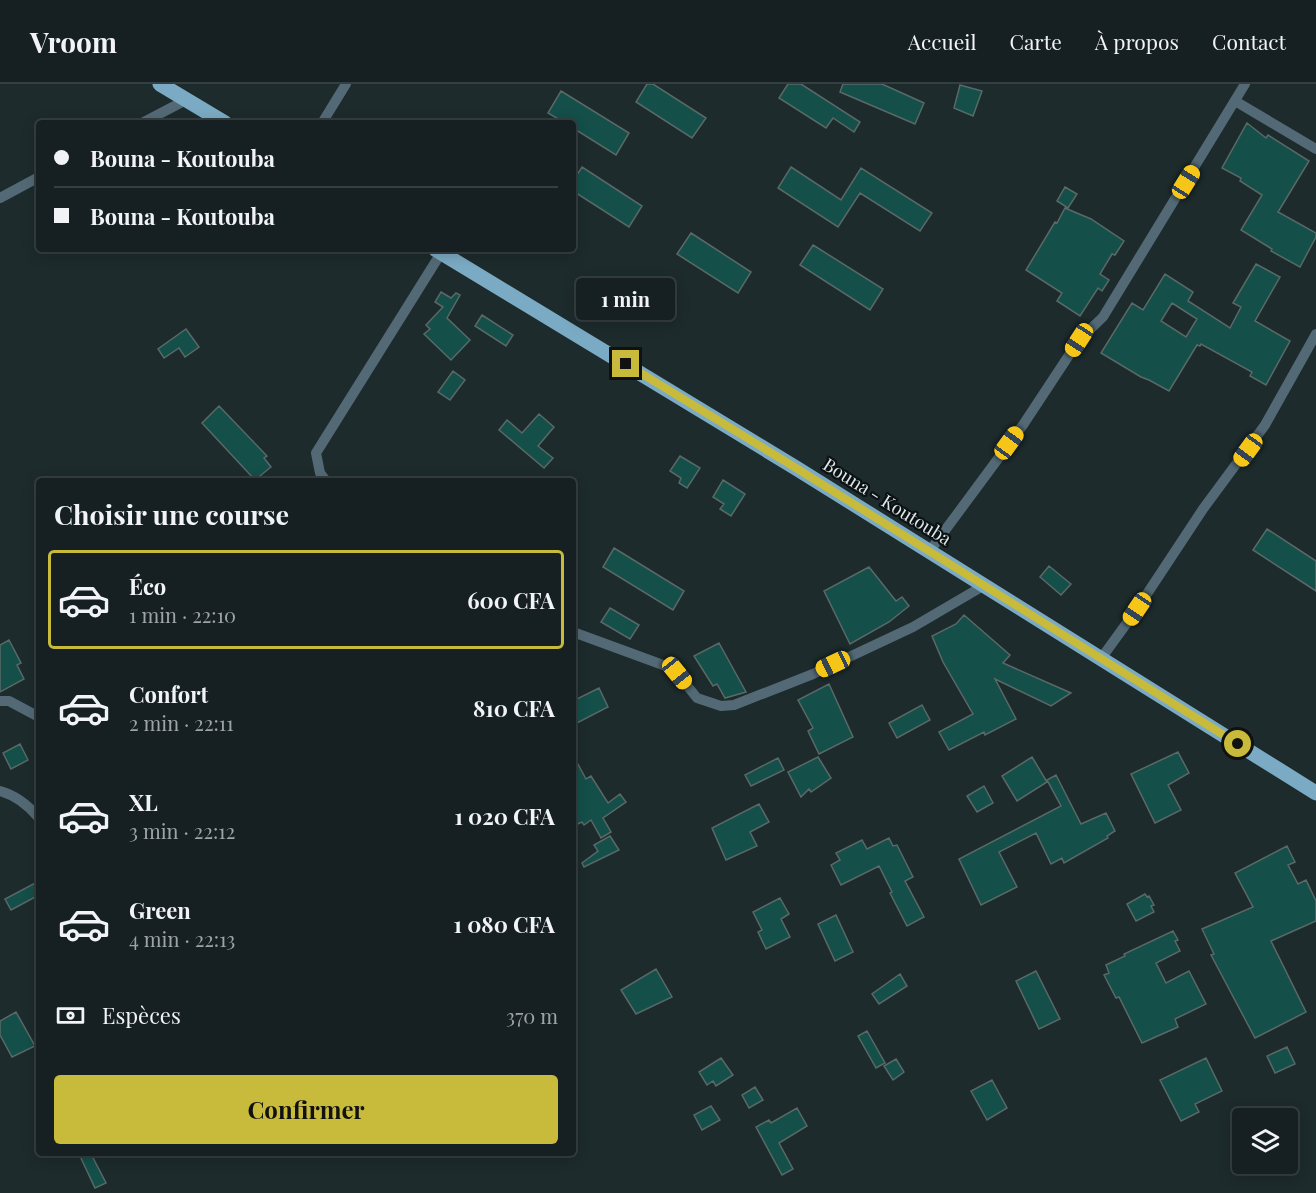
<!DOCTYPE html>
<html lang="fr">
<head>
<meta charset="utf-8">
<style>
	:root { --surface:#162022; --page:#1f282a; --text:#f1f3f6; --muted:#9ea3a5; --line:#353e40; --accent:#c8bb3b }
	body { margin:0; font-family:"Playfair Display",serif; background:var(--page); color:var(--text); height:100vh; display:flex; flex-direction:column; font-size:22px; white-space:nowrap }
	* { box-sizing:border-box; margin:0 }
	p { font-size:20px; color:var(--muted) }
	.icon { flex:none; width:33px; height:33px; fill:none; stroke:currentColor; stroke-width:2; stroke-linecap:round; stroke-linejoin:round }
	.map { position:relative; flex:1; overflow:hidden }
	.drawer { position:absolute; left:36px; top:394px; width:540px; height:678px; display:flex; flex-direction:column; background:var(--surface); border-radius:6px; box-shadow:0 3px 15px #0003,0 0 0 2px var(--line) }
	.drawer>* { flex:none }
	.top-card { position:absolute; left:36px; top:36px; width:540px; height:132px; border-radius:6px; box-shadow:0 3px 15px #0003,0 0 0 2px var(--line); display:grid; align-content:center; height:132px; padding:0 18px; background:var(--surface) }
	.tools { position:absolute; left:1232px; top:1024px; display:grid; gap:12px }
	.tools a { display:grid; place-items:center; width:66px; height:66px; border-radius:6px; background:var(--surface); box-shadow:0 3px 15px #0003,0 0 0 2px var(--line); font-size:30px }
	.end { position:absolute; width:27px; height:27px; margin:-14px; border:8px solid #c8bb3b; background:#111; box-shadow:0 0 0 3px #111 }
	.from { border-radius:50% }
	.bubble { position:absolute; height:42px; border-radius:6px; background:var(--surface); box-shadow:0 3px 15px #0003,0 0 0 2px var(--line); font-size:20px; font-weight:700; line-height:42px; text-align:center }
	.car { position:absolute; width:18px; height:36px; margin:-18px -9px; border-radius:8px; box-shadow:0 0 4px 2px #0007; background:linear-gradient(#f5c518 24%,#345 0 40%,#f5c518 0 76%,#345 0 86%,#f5c518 0) }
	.top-card b { display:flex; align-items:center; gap:21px; height:57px; font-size:22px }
	.top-card b+b { border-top:2px solid var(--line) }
	.top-card i { width:15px; height:15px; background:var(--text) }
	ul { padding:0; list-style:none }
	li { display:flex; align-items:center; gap:18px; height:99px; margin:0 12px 9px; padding:0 6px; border:3px solid transparent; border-radius:6px }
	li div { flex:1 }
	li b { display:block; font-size:22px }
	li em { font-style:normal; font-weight:700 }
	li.current { border-color:var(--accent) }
	li>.icon { width:54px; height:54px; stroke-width:1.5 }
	h2 { padding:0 18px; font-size:27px; line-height:72px }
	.pay { display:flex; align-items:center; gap:15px; height:66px; padding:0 18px; font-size:22px }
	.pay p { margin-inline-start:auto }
	.action { display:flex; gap:12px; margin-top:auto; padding:12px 18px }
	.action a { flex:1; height:69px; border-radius:6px; background:var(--accent); color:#111; font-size:24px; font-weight:700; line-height:69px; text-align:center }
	header { display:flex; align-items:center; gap:36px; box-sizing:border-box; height:84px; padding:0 30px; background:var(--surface); border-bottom:2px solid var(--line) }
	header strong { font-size:28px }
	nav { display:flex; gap:33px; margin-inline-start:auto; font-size:21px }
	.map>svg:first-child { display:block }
	.building { fill:#144f4a; stroke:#5a6967; stroke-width:1.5; fill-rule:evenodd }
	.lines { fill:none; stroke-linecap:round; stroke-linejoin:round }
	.minor { stroke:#536a76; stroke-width:10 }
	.primary { stroke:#7babc4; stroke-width:15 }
	.route { stroke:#c8bb3b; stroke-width:8 }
	.labels { text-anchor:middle; stroke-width:4.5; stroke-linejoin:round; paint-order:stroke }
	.street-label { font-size:18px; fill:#dfe8e9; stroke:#0c1213 }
</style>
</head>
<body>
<header>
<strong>Vroom</strong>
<nav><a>Accueil</a><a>Carte</a><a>À propos</a><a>Contact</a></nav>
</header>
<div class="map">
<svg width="1316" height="1109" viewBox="0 0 1316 1109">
	<rect width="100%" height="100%" fill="#1d2b2d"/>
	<!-- building -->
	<path class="building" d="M647,0H653L706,34L692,54L636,18Z
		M788,0H801L860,38L854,48L833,34L826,44L779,14Z
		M843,0H882L924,19L915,40L840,8Z
		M960,1L982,7L973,32L954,24Z
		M561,7L629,49L616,71L573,44V39H565L548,29Z
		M1247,39L1266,54L1268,51L1309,77L1278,128L1316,149V153L1300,183L1271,167L1272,165L1241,146L1262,111L1240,97L1241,94L1222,84Z
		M582,83L642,122L629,143L573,107V97Z
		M791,83L841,116L861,84L932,129L920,147L860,109L838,143L778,104Z
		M1065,103L1077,110L1068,124L1057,117Z
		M1065,124L1091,135L1124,157L1115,171L1112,170L1100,190L1109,196L1102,207L1098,204L1080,232L1057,217L1062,209L1026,186L1055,138L1057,139Z
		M691,149L751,188L738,209L677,170Z
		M813,161L883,205L870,226L800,181Z
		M1256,180L1280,193L1255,237L1290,257L1266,301L1250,292L1252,288L1201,260L1200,262L1197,261L1169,307L1149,296L1141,293L1101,269L1132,219L1143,226L1165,190L1193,208L1188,217L1230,244L1241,223L1233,219ZM1172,219L1197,235L1186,253L1161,237Z
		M441,208L451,214L456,209L460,211L447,234L470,256L451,276L424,250L430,245L426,241L443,223L435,218Z
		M482,231L513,251L506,262L475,242Z
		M186,245L199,263L185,273L179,264L164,274L158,265Z
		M453,287L465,296L450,316L438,308Z
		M219,322L267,372L264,374L271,383L255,396L202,339Z
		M539,330L554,343L538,362L553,374L544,384L499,346L507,336L522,349Z
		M680,372L700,384L687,404L679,399L681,394L670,387Z
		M723,396L745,410L731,432L720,425L724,420L713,413Z
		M1267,445L1316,477V507L1253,466Z
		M614,464L684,507L673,526L603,483Z
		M1049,482L1071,500L1061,511L1040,493Z
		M869,483L896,517L902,513L909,522L889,538L850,560L824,507Z
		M610,524L639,541L630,555L601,538Z
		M964,531L1010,571L1003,579L1071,609L1051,622L995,595L1016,635L985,651L984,648L949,666L939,648L973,630L943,578L932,552L956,540Z
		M9,556L21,579L17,581L24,595L0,608V561Z
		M719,559L746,608L725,614L717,600L713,602L694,572Z
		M829,600L853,653L819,670L808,647L813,644L798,616Z
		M599,604L608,623L573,641V617Z
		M922,621L930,636L897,654L889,639Z
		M20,660L28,676L11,685L3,669Z
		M1178,668L1189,689L1168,701L1181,726L1155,739L1131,690Z
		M573,671L586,695L591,692L608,719L620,710L626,718L603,734L611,748L601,754L591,736L584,741L582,738L573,742Z
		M818,673L831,694L811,708L809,705L801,713L788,688Z
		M1032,673L1047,698L1017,717L1002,692Z
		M778,674L784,686L751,702L745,691Z
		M1056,691L1081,740L1106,729L1115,747L1107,752L1108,754L1064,779L1062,774L1051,780L1036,749L999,768L1017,803L981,821L959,775L1061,722L1047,696Z
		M984,702L993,719L977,728L967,712Z
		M759,720L769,738L750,748L757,762L726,776L712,744Z
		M610,752L619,766L584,783L582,779L598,767L594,761Z
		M889,754L893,762L897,761L913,793L905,797L924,833L907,842L890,809L892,808L879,782L841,801L831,781L840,776L836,769L862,756L867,765Z
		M1287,762L1295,778L1288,781L1298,800L1306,796L1316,817V837L1271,857L1306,928L1255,954L1211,871L1214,870L1202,845L1253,823L1235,789Z
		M39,797V811L11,826L5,815Z
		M1145,810L1147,813L1149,812L1154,821L1151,822L1154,828L1136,837L1127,820Z
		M780,814L789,830L781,835L790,853L766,865L758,848L762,846L753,828Z
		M836,831L853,868L835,877L818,840Z
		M1173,847L1178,856L1175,857L1180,867L1156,879L1166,899L1189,887L1206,920L1175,935L1178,943L1142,959L1119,913L1116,914L1104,891L1109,889L1106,881L1125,872L1124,870Z
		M656,885L672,913L636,930L621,906Z
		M1036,887L1060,935L1039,945L1016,897Z
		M900,890L907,902L879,920L872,910Z
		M16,928L35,962L12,973L0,951V937Z
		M867,947L885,979L876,984L858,952Z
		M1287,963L1295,980L1275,989L1267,972Z
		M721,974L733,991L716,1002L713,997L707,1001L699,988Z
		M1206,974L1222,1007L1195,1020L1199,1028L1181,1037L1160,996Z
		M896,975L904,988L893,996L884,982Z
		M992,996L1007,1024L987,1036L971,1007Z
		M755,1003L763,1016L749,1024L742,1011Z
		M711,1022L720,1036L702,1046L694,1031Z
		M797,1024L807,1042L779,1059L793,1085L782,1091L756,1043L769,1036L771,1039Z
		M79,1070H91L106,1099L95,1104Z"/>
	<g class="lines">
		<!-- minor -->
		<path class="minor" d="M1235,17L1316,65
			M142,39L186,16
			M322,39L346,0
			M0,114L39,93
			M327,398L320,389L316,369L441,169
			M929,468L1023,341L1079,256L1103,233L1245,0
			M573,548L663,581L677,589L697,614L721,622L734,621L813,590L913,543L983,502
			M1100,576L1137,525L1203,425L1265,341L1316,250
			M0,617H9L39,633
			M0,707C15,711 29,722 39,734"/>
		<!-- primary -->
		<path class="primary" d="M160,0L225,39
			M435,165L796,384L1316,709"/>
	</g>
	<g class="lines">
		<!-- route -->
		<path class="route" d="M626,280L796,384L1238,660"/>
	</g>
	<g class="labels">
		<!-- street labels -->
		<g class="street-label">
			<text transform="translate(887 418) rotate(32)" y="6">Bouna - Koutouba</text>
		</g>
	</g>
</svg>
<div class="tools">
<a><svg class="icon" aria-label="layers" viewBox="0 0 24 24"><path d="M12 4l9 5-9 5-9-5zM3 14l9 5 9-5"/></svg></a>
</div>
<i class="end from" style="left:1238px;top:660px"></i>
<i class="end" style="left:626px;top:280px"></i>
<div class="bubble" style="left:576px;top:194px;width:99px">1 min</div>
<i class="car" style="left:1186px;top:98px;rotate:32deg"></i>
<i class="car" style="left:1079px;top:256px;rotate:213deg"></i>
<i class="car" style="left:1009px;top:359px;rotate:36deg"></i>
<i class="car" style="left:1248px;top:366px;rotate:216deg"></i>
<i class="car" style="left:1137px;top:525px;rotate:214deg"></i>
<i class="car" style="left:833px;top:580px;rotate:245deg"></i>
<i class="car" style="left:677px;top:589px;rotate:141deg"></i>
<div class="top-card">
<b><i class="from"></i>Bouna - Koutouba</b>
<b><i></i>Bouna - Koutouba</b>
</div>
<section class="drawer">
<h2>Choisir une course</h2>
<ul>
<li class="current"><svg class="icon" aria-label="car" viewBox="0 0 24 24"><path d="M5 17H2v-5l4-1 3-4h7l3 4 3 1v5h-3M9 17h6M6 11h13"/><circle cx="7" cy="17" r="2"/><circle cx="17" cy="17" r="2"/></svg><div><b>Éco</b><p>1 min · 22:10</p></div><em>600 CFA</em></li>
<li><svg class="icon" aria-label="car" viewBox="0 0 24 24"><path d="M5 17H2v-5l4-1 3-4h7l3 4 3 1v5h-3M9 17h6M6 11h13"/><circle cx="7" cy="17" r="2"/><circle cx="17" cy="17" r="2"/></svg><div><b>Confort</b><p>2 min · 22:11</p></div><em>810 CFA</em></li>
<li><svg class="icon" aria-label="car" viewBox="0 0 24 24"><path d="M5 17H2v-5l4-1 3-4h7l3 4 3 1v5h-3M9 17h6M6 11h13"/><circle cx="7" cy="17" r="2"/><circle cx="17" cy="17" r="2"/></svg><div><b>XL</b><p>3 min · 22:12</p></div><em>1 020 CFA</em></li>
<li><svg class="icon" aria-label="car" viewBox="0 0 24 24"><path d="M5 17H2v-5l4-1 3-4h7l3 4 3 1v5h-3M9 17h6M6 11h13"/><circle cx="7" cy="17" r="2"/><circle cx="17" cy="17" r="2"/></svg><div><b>Green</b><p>4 min · 22:13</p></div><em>1 080 CFA</em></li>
</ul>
<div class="pay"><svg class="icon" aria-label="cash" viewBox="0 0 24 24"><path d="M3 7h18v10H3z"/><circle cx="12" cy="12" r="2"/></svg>Espèces<p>370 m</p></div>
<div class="action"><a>Confirmer</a></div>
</section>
</div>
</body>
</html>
